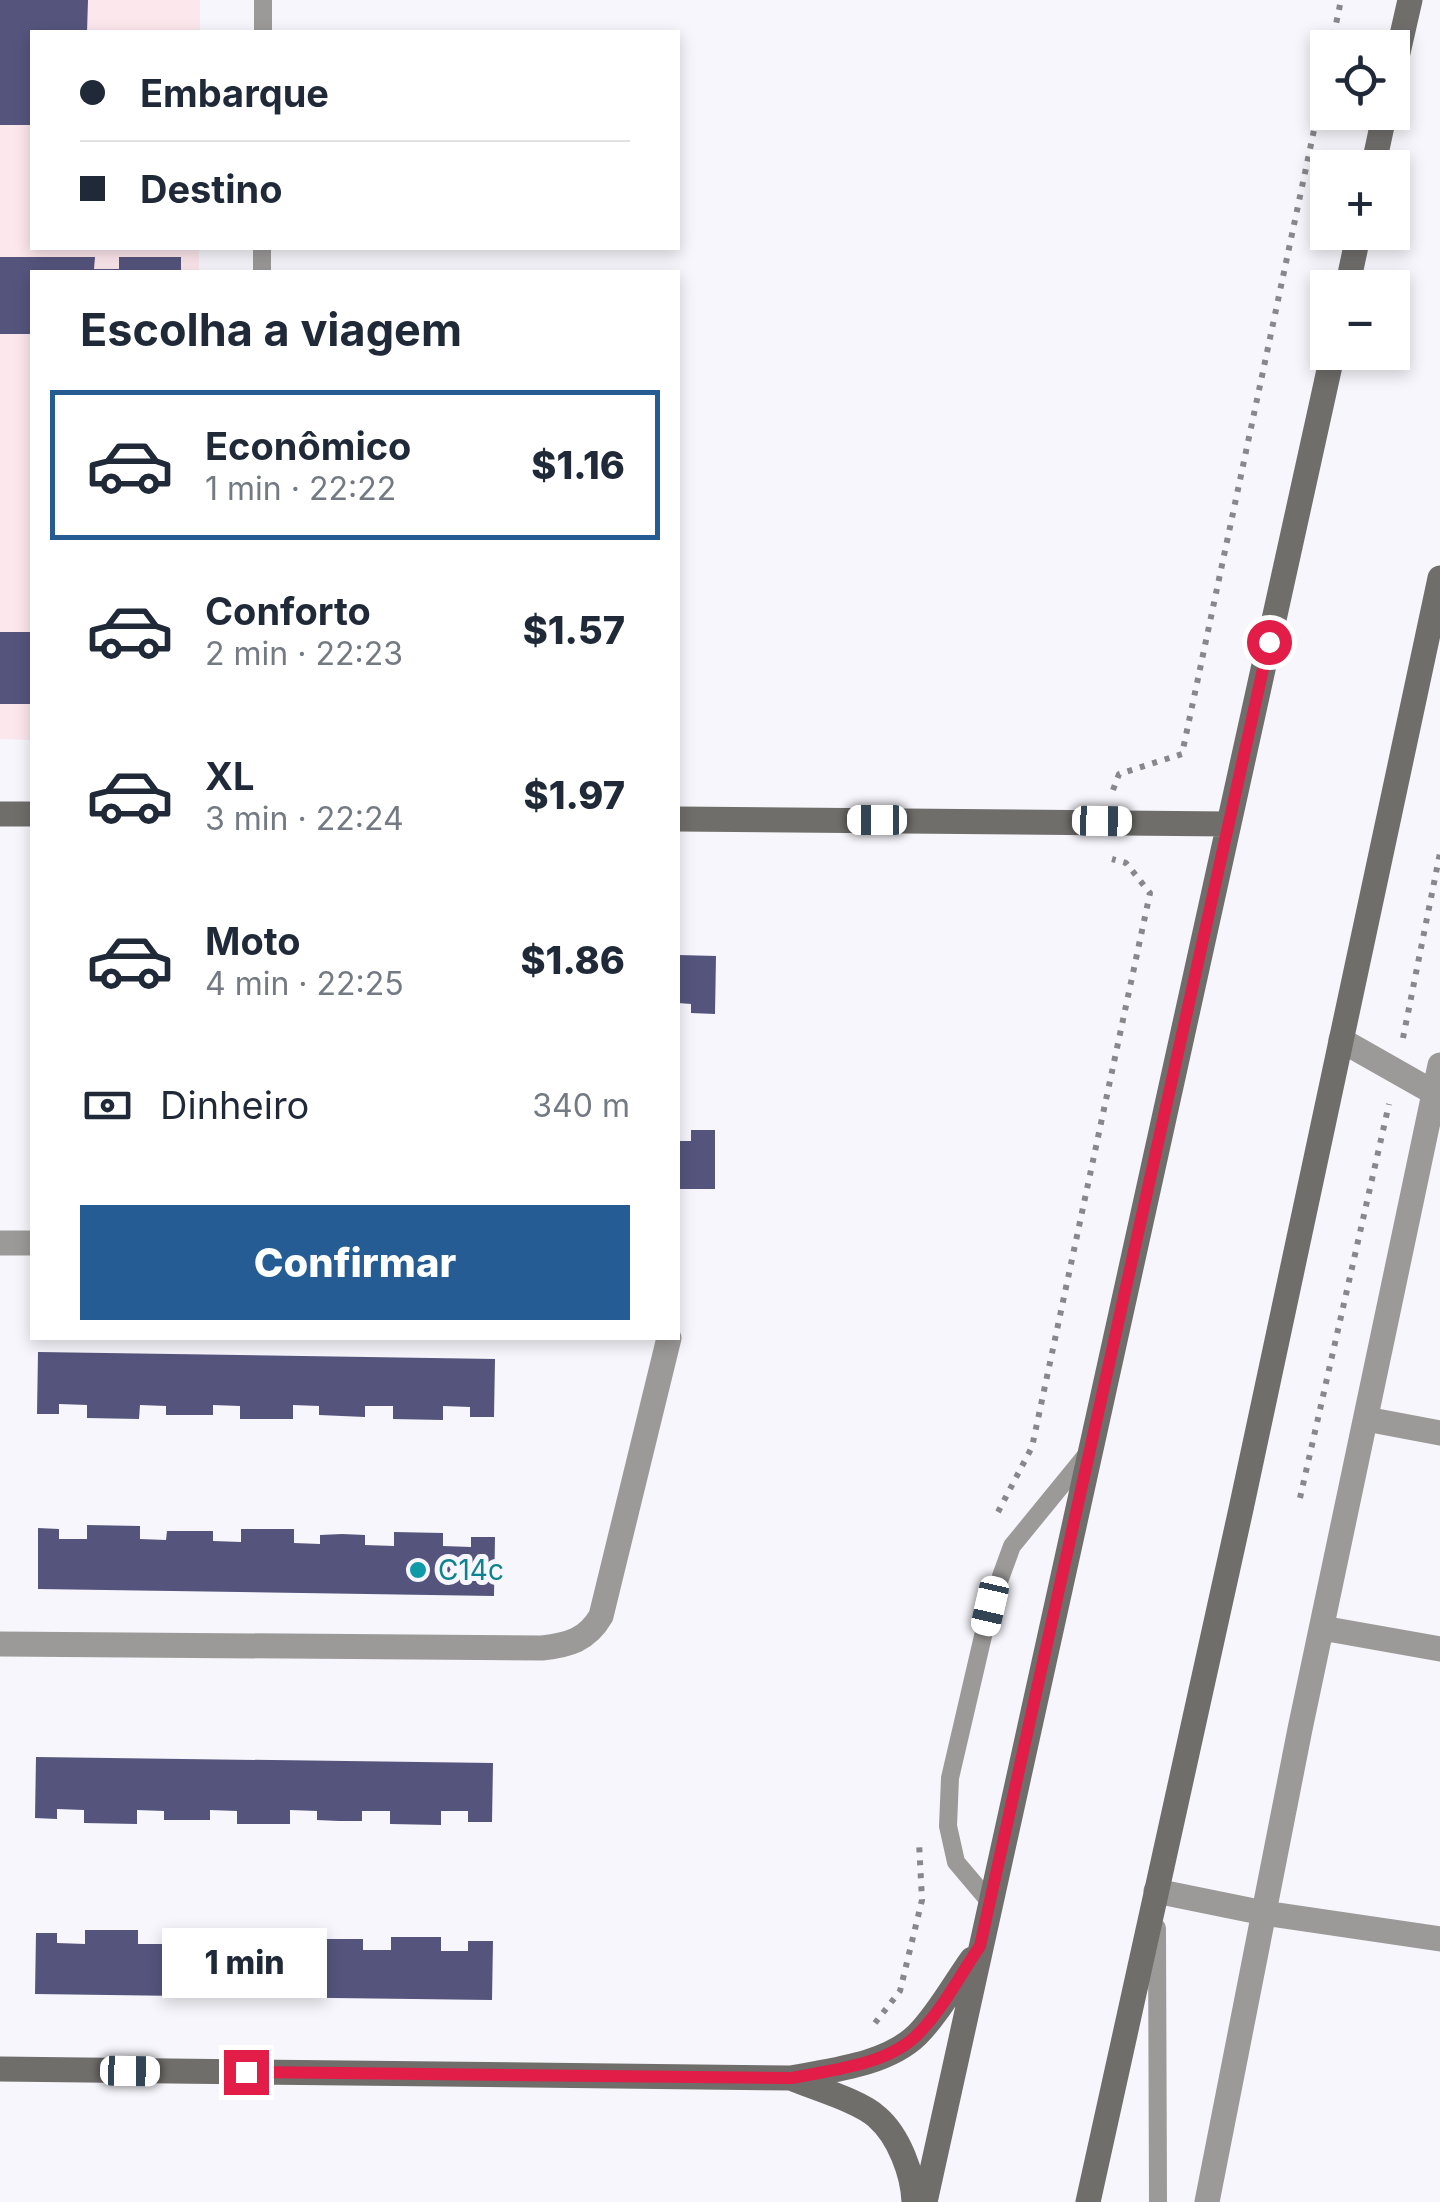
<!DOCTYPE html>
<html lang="pt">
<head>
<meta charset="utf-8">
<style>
	:root { --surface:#fff; --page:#f2f2f3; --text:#1f2937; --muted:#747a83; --line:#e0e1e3; --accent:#255c94 }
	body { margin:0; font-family:Inter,sans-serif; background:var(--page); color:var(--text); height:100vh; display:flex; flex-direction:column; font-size:38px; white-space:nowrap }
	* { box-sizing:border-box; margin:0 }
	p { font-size:32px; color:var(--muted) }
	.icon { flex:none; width:55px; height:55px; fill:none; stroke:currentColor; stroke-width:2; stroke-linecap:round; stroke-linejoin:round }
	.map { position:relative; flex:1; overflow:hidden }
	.panel { position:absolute; left:30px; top:270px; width:650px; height:1070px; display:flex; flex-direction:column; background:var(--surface); border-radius:0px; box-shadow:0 5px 15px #0003 }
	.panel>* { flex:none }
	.top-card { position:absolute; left:30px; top:30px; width:650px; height:220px; border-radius:0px; box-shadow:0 5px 15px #0003; display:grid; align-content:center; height:220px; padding:0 50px; background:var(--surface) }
	.buttons { position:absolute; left:1310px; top:30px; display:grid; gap:20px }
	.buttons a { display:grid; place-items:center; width:100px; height:100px; border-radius:0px; background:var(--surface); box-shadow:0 5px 15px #0003; font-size:50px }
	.end { position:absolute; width:45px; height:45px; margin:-22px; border:12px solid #e11d48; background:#fff; box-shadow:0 0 0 5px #fff }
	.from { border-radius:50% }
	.bubble { position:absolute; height:70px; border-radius:0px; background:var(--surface); box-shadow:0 5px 15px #0003; font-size:32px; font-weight:800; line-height:70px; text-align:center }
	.car { position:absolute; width:30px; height:60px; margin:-30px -15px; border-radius:12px; box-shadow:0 0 8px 2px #0007; background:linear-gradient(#fff 24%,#345 0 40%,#fff 0 76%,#345 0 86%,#fff 0) }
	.top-card b { display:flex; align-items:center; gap:35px; height:95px; font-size:38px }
	.top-card b+b { border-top:2px solid var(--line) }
	.top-card i { width:25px; height:25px; background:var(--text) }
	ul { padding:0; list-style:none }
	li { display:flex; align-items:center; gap:30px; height:150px; margin:0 20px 15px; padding:0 30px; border:5px solid transparent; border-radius:0px }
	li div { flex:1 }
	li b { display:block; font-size:38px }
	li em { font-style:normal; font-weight:800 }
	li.on { border-color:var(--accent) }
	li>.icon { width:90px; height:90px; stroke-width:1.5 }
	h2 { padding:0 50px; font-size:45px; line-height:120px }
	.pay { display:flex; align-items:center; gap:25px; height:110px; padding:0 50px; font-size:38px }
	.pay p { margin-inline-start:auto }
	.cta { display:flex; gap:20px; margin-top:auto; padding:20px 50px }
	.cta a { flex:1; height:115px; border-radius:0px; background:var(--accent); color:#fff; font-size:40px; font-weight:800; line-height:115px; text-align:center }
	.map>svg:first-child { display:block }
	.education { fill:#fce7ec }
	.building { fill:#55547d }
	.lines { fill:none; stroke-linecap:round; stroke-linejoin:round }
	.path { stroke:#88888c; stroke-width:6; stroke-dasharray:5 8; stroke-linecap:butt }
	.lane { stroke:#9b9a98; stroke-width:18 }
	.street { stroke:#9b9a98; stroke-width:25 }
	.secondary { stroke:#6f6e6b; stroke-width:25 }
	.route { stroke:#e11d48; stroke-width:12 }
	.culture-dot { fill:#0f9aa8; stroke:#f6f6fc; stroke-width:4 }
	.labels { text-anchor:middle; stroke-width:10; stroke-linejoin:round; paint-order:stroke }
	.culture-label { font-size:28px; fill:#0d838f; stroke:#f6f6fc; text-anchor:start }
</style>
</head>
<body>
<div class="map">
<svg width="1440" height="2202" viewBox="0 0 1440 2202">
	<rect width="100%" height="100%" fill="#f6f6fc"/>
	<!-- education -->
	<path class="education" d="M0,0H200V32H32V248H199V272H32V740L0,739Z"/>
	<!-- building -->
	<path class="building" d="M0,0H88L87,32H32V125H0Z
		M0,257H95L94,269H119V257H181V272H32V334H0Z
		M0,632H32V704H0Z
		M678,955L716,956L715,1014L691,1013V1004L678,1003Z
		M691,1130H715V1189H678V1141H691Z
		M38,1352L495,1359L494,1417H470V1407L443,1406V1420L393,1419V1406H365V1417L319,1415V1406L293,1405V1419H240V1406L213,1405V1415H166V1406L140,1405L139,1419L87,1418V1405L59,1404V1414H37Z
		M87,1525L140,1526V1539L166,1540L167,1531H213V1541L241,1542V1529H294V1543L320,1544V1535L342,1534L365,1535V1545L394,1546V1532L443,1533V1546L471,1547V1537H495L494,1596L38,1589V1528L59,1529V1539H87Z
		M36,1757L493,1763L492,1822H468V1811H441V1825L390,1824V1811H362V1821H339L317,1820V1811L290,1810V1824H237V1811L210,1810V1820H164V1811L137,1810V1824L84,1823V1810L57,1809V1819L35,1818Z
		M85,1930H138V1944H164V1936H211V1946L238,1947V1933L291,1934V1948H317V1939H363V1950H391V1937H441V1951H468V1941H493L492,2000L35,1994L36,1933H57V1943L85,1944Z"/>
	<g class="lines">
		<!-- path -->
		<path class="path" d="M1331,48L1341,0
			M1113,790L1119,774L1182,754L1328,64
			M1403,1038L1440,853
			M1300,1498L1389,1104
			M998,1512L1032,1447L1150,893L1126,863L1112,859
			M875,2023L900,1991L922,1900L919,1842"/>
		<!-- lane -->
		<path class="lane" d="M263,32V0
			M262,272V248
			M989,1901L956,1862L948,1826L950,1778L990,1606L1012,1546L1088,1453
			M1157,1928L1158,2202"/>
		<!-- street -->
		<path class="street" d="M1341,1040L1440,1096
			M0,1243H32
			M1366,1419L1440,1433
			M1322,1628L1440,1649
			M0,1644L542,1648C569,1645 587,1640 601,1616L669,1338
			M1156,1891L1264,1913L1440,1939
			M1207,2202L1300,1729L1440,1065"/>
		<!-- secondary -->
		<path class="secondary" d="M1392,79L1410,0
			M1373,168L1385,112
			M1347,288L1359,232
			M0,814H32
			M678,819L1229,824
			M0,2069L791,2078C831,2070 886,2065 917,2035C938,2014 954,1984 972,1959
			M791,2078C814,2088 860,2101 877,2117C899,2136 913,2174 914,2202
			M925,2202L1333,352
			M1088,2202L1241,1509L1440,578"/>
	</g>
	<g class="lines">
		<!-- route -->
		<path class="route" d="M246,2072L792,2078C832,2070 885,2065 916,2036C942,2011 960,1975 980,1946L1269,642"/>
	</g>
	<!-- markers -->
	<circle class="culture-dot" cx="418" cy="1570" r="10"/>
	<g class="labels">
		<!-- culture labels -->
		<g class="culture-label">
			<text x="438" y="1580">C14c</text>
		</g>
	</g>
</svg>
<div class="buttons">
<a><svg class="icon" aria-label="locate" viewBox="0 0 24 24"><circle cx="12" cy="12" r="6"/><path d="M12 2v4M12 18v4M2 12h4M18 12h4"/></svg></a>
<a>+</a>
<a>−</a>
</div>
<i class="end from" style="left:1269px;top:642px"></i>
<i class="end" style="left:246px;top:2072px"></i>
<div class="bubble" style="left:162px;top:1928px;width:165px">1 min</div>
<i class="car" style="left:877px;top:820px;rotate:270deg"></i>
<i class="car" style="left:1102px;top:821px;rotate:91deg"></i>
<i class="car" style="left:990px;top:1606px;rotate:193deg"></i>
<i class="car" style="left:130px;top:2071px;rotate:91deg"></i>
<div class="top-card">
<b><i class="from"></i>Embarque</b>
<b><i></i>Destino</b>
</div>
<section class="panel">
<h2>Escolha a viagem</h2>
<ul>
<li class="on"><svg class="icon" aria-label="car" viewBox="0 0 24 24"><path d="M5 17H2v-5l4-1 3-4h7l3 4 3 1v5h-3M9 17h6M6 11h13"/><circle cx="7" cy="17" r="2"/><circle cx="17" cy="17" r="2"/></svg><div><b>Econômico</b><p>1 min · 22:22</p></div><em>$1.16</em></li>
<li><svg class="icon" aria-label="car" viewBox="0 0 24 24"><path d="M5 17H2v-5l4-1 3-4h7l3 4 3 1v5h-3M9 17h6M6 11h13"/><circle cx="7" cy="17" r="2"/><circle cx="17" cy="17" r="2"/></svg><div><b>Conforto</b><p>2 min · 22:23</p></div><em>$1.57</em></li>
<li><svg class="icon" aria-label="car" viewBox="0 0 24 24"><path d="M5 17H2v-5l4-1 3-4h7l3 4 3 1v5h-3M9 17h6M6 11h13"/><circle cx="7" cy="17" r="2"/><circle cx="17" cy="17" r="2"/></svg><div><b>XL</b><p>3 min · 22:24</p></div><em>$1.97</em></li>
<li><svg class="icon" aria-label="car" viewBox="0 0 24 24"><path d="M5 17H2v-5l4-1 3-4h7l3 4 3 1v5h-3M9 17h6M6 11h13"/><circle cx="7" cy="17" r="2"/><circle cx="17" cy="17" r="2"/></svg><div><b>Moto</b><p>4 min · 22:25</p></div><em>$1.86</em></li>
</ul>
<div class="pay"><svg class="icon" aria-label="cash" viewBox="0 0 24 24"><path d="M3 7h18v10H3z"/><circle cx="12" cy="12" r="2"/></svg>Dinheiro<p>340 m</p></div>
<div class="cta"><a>Confirmar</a></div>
</section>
</div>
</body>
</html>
